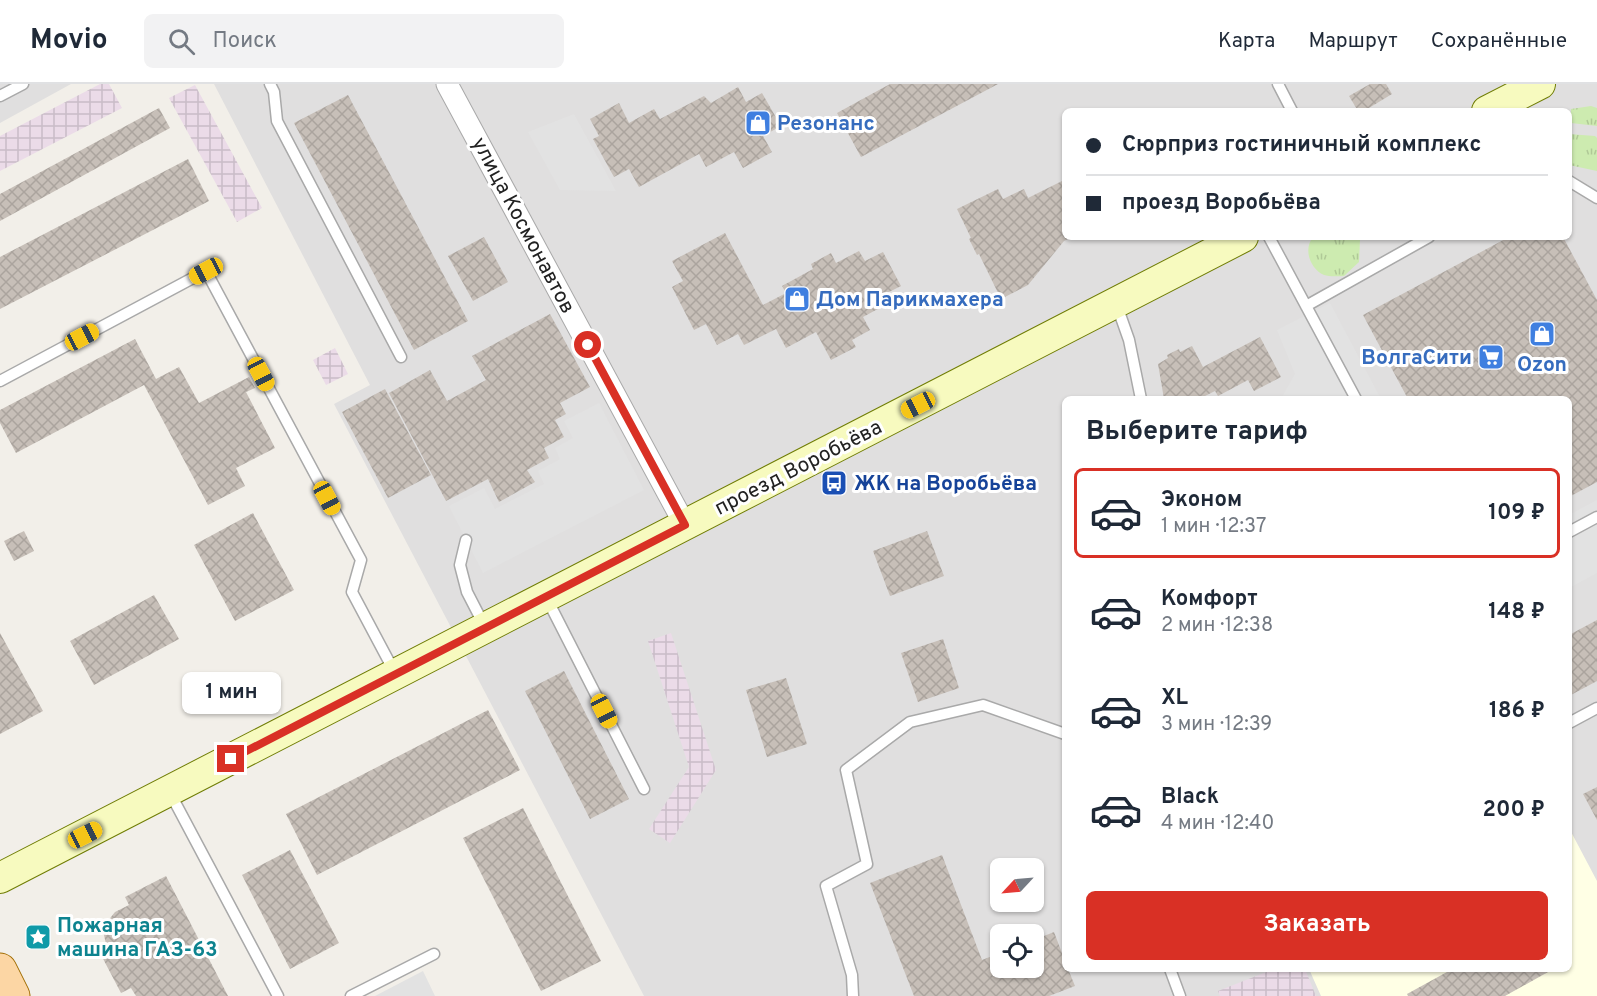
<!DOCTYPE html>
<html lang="ru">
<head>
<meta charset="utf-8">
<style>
	:root { --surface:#fff; --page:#f2f2f3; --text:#1f2937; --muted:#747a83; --line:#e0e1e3; --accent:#d93025 }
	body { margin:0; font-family:Overpass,sans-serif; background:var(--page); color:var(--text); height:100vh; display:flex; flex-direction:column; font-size:22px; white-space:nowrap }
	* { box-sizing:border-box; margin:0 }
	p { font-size:20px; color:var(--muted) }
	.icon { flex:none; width:33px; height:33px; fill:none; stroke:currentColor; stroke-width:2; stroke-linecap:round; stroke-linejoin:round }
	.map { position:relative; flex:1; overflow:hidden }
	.side { position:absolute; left:1062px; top:312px; width:510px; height:576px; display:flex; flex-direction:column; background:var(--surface); border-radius:9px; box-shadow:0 2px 4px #0004 }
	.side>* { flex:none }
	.guide { position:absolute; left:1062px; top:24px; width:510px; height:132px; border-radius:9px; box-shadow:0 2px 4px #0004; display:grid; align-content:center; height:132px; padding:0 24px; background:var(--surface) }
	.needle { width:39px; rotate:244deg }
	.controls { position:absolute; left:990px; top:774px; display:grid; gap:12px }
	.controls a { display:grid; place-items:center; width:54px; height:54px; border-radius:9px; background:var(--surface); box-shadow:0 2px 4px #0004; font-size:30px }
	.end { position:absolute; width:27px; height:27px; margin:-14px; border:8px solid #d93025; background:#fff; box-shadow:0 0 0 3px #fff }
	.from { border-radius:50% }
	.bubble { position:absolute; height:42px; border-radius:9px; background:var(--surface); box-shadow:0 2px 4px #0004; font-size:20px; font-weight:700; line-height:42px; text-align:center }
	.car { position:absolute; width:18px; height:36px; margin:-18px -9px; border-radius:8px; box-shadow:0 0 4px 2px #0007; background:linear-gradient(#f5c518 24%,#345 0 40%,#f5c518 0 76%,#345 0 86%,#f5c518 0) }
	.guide b { display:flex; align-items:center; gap:21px; height:57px; font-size:22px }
	.guide b+b { border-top:2px solid var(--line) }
	.guide i { width:15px; height:15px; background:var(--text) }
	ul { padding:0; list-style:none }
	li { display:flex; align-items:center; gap:18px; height:90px; margin:0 12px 9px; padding:0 12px; border:3px solid transparent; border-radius:9px }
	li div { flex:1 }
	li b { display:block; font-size:22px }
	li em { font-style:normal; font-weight:700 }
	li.active { border-color:var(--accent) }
	li>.icon { width:54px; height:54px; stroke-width:1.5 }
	h2 { padding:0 24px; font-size:27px; line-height:72px }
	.primary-button { display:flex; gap:12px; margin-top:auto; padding:12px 24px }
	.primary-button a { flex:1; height:69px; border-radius:9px; background:var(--accent); color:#fff; font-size:24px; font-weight:700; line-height:69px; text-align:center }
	header { display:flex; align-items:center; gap:36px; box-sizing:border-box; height:84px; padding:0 30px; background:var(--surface); border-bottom:2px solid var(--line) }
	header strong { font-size:28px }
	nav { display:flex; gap:33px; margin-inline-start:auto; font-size:21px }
	.search { width:420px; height:54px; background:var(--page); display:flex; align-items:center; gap:15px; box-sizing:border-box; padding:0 21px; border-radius:9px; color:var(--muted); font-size:22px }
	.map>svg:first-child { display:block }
	.residential { fill:#e0dfdf; fill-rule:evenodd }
	.industrial { fill:url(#industrial-grid) }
	.education { fill:#ffffe5 }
	.grass { fill:url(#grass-tufts) }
	.parking { fill:#e2e2e2 }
	.building { fill:url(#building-cross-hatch) }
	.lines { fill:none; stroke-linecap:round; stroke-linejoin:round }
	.lane-casing { stroke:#a9a9a9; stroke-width:13 }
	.street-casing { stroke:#a9a9a9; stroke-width:23 }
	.secondary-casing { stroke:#707d05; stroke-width:32 }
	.primary-casing { stroke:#a06b00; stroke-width:35 }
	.lane { stroke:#fff; stroke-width:10 }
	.street { stroke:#fff; stroke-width:21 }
	.secondary { stroke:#f7fabf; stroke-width:30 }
	.primary { stroke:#fcd6a4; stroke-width:33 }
	.route { stroke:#d93025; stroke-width:8 }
	.labels { text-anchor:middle; stroke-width:6; stroke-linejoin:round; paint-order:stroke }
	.shop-label { font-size:21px; font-weight:bold; fill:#366cbe; stroke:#fff; text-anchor:start }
	.street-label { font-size:21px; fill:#222; stroke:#fff }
	.transit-label { font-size:21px; font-weight:bold; fill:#164399; stroke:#fff; text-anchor:start }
	.culture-label { font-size:21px; font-weight:bold; fill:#0d838f; stroke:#fff; text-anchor:start }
</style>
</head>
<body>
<header>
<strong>Movio</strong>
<div class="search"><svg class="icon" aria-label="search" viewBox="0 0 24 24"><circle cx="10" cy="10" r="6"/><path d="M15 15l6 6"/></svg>Поиск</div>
<nav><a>Карта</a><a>Маршрут</a><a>Сохранённые</a></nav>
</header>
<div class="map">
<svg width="1597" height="912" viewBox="0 0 1597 912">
	<defs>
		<pattern id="industrial-grid" width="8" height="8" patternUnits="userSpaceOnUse" patternTransform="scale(1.5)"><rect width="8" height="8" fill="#ebdbe8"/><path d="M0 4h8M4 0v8" fill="none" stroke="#c9bcc7"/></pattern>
		<pattern id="grass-tufts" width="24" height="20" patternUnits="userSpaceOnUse" patternTransform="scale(1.5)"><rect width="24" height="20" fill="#cdebb0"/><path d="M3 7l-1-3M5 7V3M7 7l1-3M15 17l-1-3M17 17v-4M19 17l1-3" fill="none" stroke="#b0c997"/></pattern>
		<pattern id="building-cross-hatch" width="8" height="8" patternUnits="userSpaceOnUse" patternTransform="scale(1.5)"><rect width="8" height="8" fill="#c7bfb8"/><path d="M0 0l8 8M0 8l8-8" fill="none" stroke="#aba49e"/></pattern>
	</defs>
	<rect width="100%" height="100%" fill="#f2efe9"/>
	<!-- residential -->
	<path class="residential" d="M0,0H71L0,39Z
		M214,0H1597V912H644L334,320L370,301ZM1065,27H1569V153H1065ZM1065,315H1569V885H1065ZM1000,784H1034V818H1000ZM1000,850H1034V884H1000Z"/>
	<!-- industrial -->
	<path class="industrial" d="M100,0H109L122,24L0,87V52Z
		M195,1L262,124L237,138L169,14Z
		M335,264L348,290L326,301L313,276Z
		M671,549L716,686L670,759L649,745L689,683L648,557Z
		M1274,885H1305L1316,912H1220L1218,907Z"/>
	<!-- education -->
	<path class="education" d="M1569,744L1597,797V912H1321L1309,885H1569Z"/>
	<!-- grass -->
	<path class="grass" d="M1591,22L1597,24V42L1571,39V25Z
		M1569,50L1595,52L1597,54V87L1569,81Z
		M1313,153H1364L1360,156L1359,178L1344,192C1338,192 1330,193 1324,191C1310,185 1303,165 1313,153Z"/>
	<!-- parking -->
	<path class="parking" d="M574,30L616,107L560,106L528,48Z
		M1330,219L1381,315H1281L1295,290L1277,246Z
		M599,319L644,406L483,489L449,422L484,404L495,425L544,400L538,387L560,375L555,364L573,354L564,337Z
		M1597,416V489L1569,504V431Z
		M423,887L435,912H375Z"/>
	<!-- building -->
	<path class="building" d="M890,0H998L861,73L837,29Z
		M1370,0H1386L1392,10L1364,27H1358L1349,12Z
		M738,3L746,18L762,9L781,42L763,52L772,68L743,84L734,68L706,83L699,70L639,103L629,85L614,93L593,55L599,52L590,35L619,19L629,39L654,25L660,35L704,12L711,19Z
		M348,11L468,237L414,266L294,39Z
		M159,24L170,44L0,137V110Z
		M188,75L209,117L0,225V173Z
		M1062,97L1065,103V153H1072L1064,157L1028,201L1001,215L979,170L977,171L969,155L971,154L957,125L998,105L1003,115L1024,105L1028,114Z
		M725,149L763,221L786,209L782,202L813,185L811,180L831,169L836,179L859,167L865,177L883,168L901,202L883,211L887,220L863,233L870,246L852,256L856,263L831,276L816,248L786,264L776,245L744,261L738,250L717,261L706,240L694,246L672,203L683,197L672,177Z
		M484,153L508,198L473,217L448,172Z
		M1509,153H1563L1597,216V398L1569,413V315H1408L1363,231Z
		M550,230L590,303L560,319L566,330L555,336L564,353L544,364L549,374L527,386L535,398L499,418L488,395L446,417L389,309L430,286L447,317L486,296L472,272Z
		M1260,253L1281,293L1254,307L1248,296L1218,312L1215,307L1199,315H1164L1158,280L1168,274L1167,271L1179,265L1180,268L1192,262L1203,283Z
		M135,255L156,295L179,283L199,319L249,293L255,304L246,308L275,364L236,384L245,402L208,421L144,301L16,369L0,339V326Z
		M385,305L431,391L388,414L342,328Z
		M253,429L294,506L235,537L194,461Z
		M24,447L34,467L14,477L4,457Z
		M927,447L944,492L890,512L873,467Z
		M154,511L179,555L94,601L70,557Z
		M1597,536V597L1569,612V551Z
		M0,549L43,627L0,650Z
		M943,555L959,604L918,618L901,569Z
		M564,587L629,715L590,735L525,607Z
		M786,594L807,660L767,673L746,606Z
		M488,626L520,686L317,791L286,730Z
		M1597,703V736L1583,710Z
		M523,724L601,877L541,907L463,754Z
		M290,766L339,859L290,885L242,791Z
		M942,771L982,876L1000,869V884H1034V856L1054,848L1065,877V885H1068L1075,902L1049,912H914L870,799Z
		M166,792L228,912H136L131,904L121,909L100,869L107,865L104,851L107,838L115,828L129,821L125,813Z
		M1446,885H1546L1548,888L1505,912H1408L1407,910L1447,888Z"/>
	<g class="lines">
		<!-- lane casing -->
		<g class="lane-casing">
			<path id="lane" d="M270,0L274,8L277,37L401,273
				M1278,0L1292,27
				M0,12L23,0
				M1569,97L1597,114
				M1269,153L1356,315
				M1117,222L1129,256L1141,315
				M1306,222L1429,153
				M0,297L206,187L361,476L352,508L394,587
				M1569,448L1597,433
				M466,456L460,481L467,508L484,541
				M546,513L644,705
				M1569,639L1597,624
				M169,707L278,912
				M1170,885L1180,912
				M351,912L434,870
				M853,912L852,891L826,802L867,780L846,686L910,638L983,621L1065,650"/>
		</g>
		<!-- street casing -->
		<g class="street-casing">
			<path id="street" d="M447,0L685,441"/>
		</g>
		<!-- secondary casing -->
		<g class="secondary-casing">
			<path id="secondary" d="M1487,27L1540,0
				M0,794L1243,153"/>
		</g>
		<!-- primary casing -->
		<g class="primary-casing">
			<path id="primary" d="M0,886L13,912"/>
		</g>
		<!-- lane -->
		<use href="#lane" class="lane"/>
		<!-- street -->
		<use href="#street" class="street"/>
		<!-- secondary -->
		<use href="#secondary" class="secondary"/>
		<!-- primary -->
		<use href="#primary" class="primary"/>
	</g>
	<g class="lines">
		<!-- route -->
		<path class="route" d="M231,675L685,441L588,261"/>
	</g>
	<!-- icons -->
	<defs>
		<g id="shop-square" transform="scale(1.35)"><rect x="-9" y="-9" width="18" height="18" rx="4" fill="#3f7fe0" stroke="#fff"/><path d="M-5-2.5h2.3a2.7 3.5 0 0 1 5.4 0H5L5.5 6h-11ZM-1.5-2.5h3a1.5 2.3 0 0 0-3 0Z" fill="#fff"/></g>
		<g id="supermarket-square" transform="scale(1.35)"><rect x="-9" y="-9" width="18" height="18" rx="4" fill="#3f7fe0" stroke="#fff"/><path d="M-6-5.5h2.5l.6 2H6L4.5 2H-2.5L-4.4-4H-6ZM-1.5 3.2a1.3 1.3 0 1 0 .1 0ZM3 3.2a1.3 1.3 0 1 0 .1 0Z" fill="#fff"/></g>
		<g id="bus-square" transform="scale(1.35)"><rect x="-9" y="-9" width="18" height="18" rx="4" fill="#1a4fb4" stroke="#fff"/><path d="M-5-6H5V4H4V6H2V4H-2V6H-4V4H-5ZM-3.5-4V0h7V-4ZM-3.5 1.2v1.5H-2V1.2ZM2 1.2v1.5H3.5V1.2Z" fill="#fff"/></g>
		<g id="sight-square" transform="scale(1.35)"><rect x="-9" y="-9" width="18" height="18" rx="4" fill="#0f9aa8" stroke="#fff"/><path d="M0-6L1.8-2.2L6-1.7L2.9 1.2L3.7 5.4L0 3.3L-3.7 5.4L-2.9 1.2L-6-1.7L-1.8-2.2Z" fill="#fff"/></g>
	</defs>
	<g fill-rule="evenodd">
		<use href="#shop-square" x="758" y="39"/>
		<use href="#shop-square" x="797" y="215"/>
		<use href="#shop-square" x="1542" y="250"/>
		<use href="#supermarket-square" x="1491" y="273"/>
		<use href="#bus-square" x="834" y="399"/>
		<use href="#sight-square" x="38" y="853"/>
	</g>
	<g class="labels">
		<!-- shop labels -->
		<g class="shop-label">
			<text x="777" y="46">Резонанс</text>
			<text x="816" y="222">Дом Парикмахера</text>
			<text x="1472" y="280" text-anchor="end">ВолгаСити</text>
			<text x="1542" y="287" text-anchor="middle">Ozon</text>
		</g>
		<!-- street labels -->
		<g class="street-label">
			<text transform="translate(524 141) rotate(62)" y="7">улица Космонавтов</text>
			<text transform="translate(798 383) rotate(-27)" y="7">проезд Воробьёва</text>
		</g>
		<!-- transit labels -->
		<g class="transit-label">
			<text x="854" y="406">ЖК на Воробьёва</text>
		</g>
		<!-- culture labels -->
		<g class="culture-label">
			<text x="57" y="848">Пожарная<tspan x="57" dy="24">машина ГАЗ-63</tspan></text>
		</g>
	</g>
</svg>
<div class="controls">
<a><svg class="needle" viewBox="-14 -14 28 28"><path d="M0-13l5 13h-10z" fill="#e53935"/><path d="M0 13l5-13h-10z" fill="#747a83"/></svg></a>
<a><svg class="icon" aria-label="locate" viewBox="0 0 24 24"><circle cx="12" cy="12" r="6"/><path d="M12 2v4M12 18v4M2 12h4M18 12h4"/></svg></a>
</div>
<i class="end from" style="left:588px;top:261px"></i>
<i class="end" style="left:231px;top:675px"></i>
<div class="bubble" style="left:182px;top:588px;width:99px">1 мин</div>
<i class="car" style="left:206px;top:187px;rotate:242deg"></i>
<i class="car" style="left:82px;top:253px;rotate:62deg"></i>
<i class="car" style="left:261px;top:290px;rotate:152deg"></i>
<i class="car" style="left:918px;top:321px;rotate:243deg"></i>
<i class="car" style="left:327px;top:414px;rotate:152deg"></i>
<i class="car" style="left:604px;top:627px;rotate:153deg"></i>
<i class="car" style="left:85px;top:751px;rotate:63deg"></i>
<div class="guide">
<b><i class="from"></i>Сюрприз гостиничный комплекс</b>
<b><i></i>проезд Воробьёва</b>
</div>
<section class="side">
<h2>Выберите тариф</h2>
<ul>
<li class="active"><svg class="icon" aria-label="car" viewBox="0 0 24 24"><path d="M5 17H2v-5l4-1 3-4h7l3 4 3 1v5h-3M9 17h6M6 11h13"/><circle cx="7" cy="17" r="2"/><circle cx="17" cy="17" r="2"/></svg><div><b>Эконом</b><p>1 мин · 12:37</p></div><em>109 ₽</em></li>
<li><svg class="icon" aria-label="car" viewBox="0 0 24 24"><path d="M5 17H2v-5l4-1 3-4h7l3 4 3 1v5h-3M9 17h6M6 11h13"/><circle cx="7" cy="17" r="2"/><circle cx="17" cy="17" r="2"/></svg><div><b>Комфорт</b><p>2 мин · 12:38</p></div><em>148 ₽</em></li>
<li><svg class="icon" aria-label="car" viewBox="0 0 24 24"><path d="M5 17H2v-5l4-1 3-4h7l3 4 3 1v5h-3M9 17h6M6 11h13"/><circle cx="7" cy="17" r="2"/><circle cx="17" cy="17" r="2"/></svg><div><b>XL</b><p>3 мин · 12:39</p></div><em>186 ₽</em></li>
<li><svg class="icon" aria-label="car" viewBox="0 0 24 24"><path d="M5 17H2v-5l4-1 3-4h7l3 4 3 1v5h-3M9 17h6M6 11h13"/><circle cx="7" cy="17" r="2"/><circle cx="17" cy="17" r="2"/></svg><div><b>Black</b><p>4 мин · 12:40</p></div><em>200 ₽</em></li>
</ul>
<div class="primary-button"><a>Заказать</a></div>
</section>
</div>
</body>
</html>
